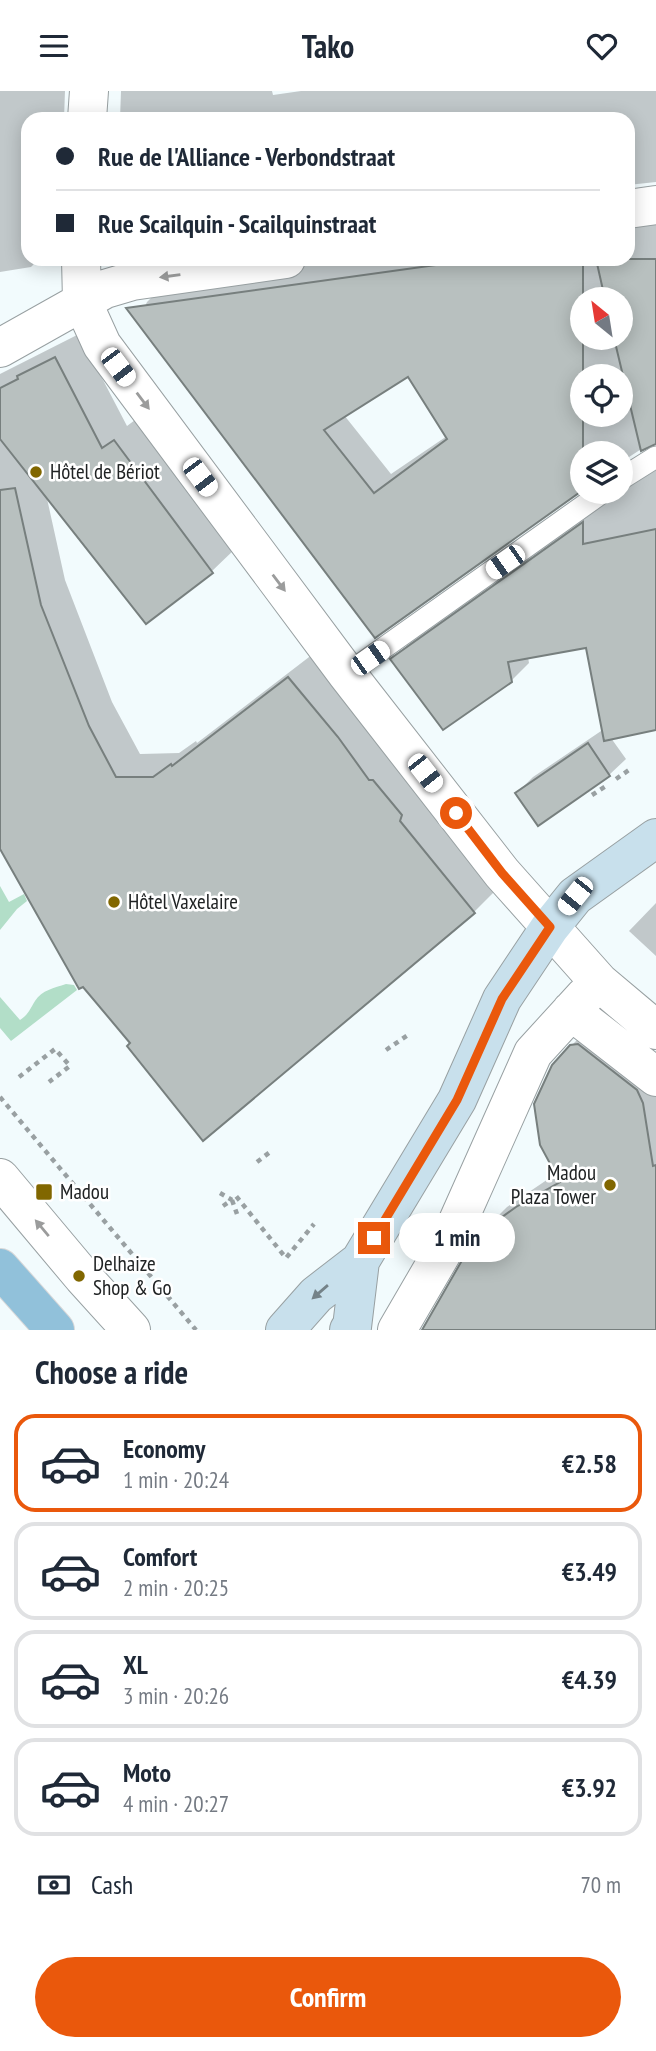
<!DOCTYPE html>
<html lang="en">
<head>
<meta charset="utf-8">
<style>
	:root { --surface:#fff; --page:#f6f6f7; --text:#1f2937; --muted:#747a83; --line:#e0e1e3; --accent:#ea580c }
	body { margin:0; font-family:"PT Sans Narrow",sans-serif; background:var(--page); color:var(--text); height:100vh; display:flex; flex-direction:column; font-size:26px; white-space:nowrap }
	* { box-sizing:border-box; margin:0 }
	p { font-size:23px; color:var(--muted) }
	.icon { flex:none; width:38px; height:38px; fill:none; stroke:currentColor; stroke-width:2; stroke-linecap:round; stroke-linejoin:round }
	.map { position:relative; height:1239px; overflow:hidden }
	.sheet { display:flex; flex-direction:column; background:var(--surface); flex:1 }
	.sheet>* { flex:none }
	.top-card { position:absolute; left:21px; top:21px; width:614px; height:154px; border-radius:21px; box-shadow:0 4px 18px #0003; display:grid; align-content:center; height:154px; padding:0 35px; background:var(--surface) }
	.needle { width:46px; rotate:330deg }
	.fabs { position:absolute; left:570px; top:196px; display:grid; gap:14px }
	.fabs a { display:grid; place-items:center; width:63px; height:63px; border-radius:50%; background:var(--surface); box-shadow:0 4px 18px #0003; font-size:35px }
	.end { position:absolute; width:32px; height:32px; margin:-16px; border:9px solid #ea580c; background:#fff; box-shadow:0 0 0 4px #fff }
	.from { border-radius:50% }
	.bubble { position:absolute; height:49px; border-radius:24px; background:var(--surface); box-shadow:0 4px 18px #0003; font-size:23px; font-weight:800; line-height:49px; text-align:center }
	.car { position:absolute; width:21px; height:42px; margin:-21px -10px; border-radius:9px; box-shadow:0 0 5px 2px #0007; background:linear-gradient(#fff 24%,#345 0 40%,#fff 0 76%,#345 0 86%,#fff 0) }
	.top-card b { display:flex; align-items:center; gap:24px; height:66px; font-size:26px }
	.top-card b+b { border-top:2px solid var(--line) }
	.top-card i { width:18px; height:18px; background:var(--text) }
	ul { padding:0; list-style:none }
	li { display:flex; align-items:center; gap:21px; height:98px; margin:0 14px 10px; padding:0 21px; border:4px solid var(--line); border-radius:21px }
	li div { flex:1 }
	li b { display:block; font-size:26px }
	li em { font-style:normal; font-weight:800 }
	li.on { border-color:var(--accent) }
	li>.icon { width:63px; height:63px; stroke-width:1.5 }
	h2 { padding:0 35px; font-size:32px; line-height:84px }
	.pay { display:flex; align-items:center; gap:18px; height:77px; padding:0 35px; font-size:26px }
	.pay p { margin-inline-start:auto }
	.primary-button { display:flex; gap:14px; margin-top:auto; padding:14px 35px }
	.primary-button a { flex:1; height:80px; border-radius:42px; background:var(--accent); color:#fff; font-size:28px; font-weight:800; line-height:80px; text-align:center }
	header { display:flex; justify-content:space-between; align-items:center; height:91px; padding:0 35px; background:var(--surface); font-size:32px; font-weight:800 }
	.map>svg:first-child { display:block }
	.green { fill:#b2dec8 }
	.shadow { fill:#0003; fill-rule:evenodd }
	.building { fill:#b8c0bf; stroke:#777f7e; stroke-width:2; fill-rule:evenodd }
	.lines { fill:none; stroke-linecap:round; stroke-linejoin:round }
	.lane-casing { stroke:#98a0a2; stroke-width:23 }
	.street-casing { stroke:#98a0a2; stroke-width:40 }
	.secondary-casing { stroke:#98a0a2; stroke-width:40 }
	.primary-casing { stroke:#d7d7d8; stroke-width:40 }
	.path { stroke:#99a0a2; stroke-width:4.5; stroke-dasharray:5 5; stroke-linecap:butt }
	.lane { stroke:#fff; stroke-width:21 }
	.street { stroke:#fff; stroke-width:38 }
	.secondary { stroke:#c8e0ec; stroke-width:38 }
	.primary { stroke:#91c1da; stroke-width:38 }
	.oneway { fill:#9b9c9c }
	.oneway2 { fill:#748288 }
	.route { stroke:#ea580c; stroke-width:9 }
	.poi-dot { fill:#816700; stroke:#fff; stroke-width:2.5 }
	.labels { text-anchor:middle; stroke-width:5; stroke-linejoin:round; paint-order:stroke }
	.poi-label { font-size:21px; fill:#202324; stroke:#fff; text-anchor:start }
</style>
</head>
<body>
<header><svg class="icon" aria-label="menu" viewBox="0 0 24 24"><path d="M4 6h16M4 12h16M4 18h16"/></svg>Tako<svg class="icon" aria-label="heart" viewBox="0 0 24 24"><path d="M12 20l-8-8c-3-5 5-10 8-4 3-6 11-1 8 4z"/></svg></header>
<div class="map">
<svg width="656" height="1239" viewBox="0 0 656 1239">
	<rect width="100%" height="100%" fill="#f2fbfd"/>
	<!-- green -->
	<path class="green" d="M0,795L9,811L24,803L27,810L17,818L0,839Z
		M66,893L74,894L77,899L11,950L0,937V906L20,929C28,924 30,918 35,910C42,899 54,897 66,893Z"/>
	<!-- shadow -->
	<path class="shadow" d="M0,0H65L64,28H28V168H39L31,176L0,181Z
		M121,0H272L273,4L301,0H656V91L628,94V28H120Z
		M628,113L656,122V353H649L626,368L621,373V362H583L375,545L138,230L147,211L165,193L309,172V168H628ZM583,208H621V247H583ZM408,283L447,345L391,383L344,324ZM583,285H621V324H583Z
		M79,243L127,335L139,326L236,457L211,481L46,403L65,489L112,611L140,663L179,662L196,650L197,652L313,563L498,797L474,821L204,1047L132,952L84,894L0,757V283Z
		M656,377V638L611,647L626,668L609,684L517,702L533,686L604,638L587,555L528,566L529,572L511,590L393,568L411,551L616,405L618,401H621V397Z
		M656,812V865L629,840Z
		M601,925L656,962V1239H424L477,1146L507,1116L557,1082L571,955Z"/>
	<!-- building -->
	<path class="building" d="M479,168H583V399L375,547L126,217ZM408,286L447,348L374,402L324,339Z
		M596,168H656V353L641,360L614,247H621V208H605Z
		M55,266L102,357L114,349L213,482L146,533L0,348V297L18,288L17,285Z
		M15,397L41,514L89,635L116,686H153L171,673L172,675L288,586L338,646L369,689H373L402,724L400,730L475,822L203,1050L127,955L130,952L83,896L79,898L0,758V399Z
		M583,431V453L656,438V639L604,650L586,557L508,571L512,591L443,639L390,568Z
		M588,652L610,685L538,735L515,702Z
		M578,953L637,999L643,1012L653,1075L656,1074V1239H422L476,1145L516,1116L560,1091L540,1054L534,1013L552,974L570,954Z"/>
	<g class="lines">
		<!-- lane casing -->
		<g class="lane-casing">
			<path id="lane" d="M621,388L656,366
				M347,583L603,401"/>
		</g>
		<!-- street casing -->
		<g class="street-casing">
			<path id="street" d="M87,28L89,0
				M628,118L656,114
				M81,168L82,210L102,254L347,583L502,782L599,891L656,939
				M0,257L105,198L132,190L286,168
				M571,920L656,986
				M0,1087L83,1186L131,1239
				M397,1239L450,1148L533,962L585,905"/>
		</g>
		<!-- secondary casing -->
		<g class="secondary-casing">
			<path id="secondary" d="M285,1239L316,1204L360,1170L457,1009L502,908L550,836L575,805L656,747
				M349,1239L352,1236L360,1170"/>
		</g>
		<!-- primary casing -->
		<g class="primary-casing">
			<path id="primary" d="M0,1177L55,1239"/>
		</g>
		<!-- path -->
		<path class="path" d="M616,688L629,679
			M592,704L606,695
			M386,959L408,944
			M19,986L55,958L70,975L49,991
			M0,1006L196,1239
			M257,1071L270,1061
			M220,1102L232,1109L236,1105L286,1167L314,1133
			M232,1109L237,1123
			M223,1115L232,1109"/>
		<!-- lane -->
		<use href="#lane" class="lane"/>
		<!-- street -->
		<use href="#street" class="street"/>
		<!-- secondary -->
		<use href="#secondary" class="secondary"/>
		<!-- primary -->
		<use href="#primary" class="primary"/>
	</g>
	<!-- one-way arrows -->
	<defs><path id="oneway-solid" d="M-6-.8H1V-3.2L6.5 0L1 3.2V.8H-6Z" transform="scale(1.75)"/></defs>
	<g class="oneway">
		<use href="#oneway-solid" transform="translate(170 185) rotate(172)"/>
		<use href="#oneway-solid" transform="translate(143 310) rotate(53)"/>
		<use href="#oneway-solid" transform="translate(279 492) rotate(53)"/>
		<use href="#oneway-solid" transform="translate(42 1137) rotate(-130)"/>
	</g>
	<use class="oneway2" href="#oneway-solid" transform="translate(320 1201) rotate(139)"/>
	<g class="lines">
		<!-- route -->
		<path class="route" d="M374,1147L457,1009L502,908L550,836L502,782L456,722"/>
	</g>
	<!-- markers -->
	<g class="poi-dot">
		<circle cx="36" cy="381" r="7"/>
		<circle cx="114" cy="811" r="7"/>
		<circle cx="610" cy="1094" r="7"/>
		<rect x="35" y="1092" width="18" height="18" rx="3.5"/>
		<circle cx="79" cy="1185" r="7"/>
	</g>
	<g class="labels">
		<!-- poi labels -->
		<g class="poi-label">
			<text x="50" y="388">Hôtel de Bériot</text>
			<text x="128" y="818">Hôtel Vaxelaire</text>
			<text x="596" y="1089" text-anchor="end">Madou<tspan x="596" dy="24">Plaza Tower</tspan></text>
			<text x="60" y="1108">Madou</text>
			<text x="93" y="1180">Delhaize<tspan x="93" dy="24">Shop &amp; Go</tspan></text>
		</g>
	</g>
</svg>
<div class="fabs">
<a><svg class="needle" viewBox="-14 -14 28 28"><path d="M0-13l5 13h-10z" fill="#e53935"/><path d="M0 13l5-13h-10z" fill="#747a83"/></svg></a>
<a><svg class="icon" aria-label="locate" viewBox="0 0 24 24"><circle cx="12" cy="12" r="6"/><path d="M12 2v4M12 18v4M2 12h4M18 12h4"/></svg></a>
<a><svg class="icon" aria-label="layers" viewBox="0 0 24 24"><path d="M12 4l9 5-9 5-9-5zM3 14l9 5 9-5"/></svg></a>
</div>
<i class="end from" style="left:456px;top:722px"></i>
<i class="end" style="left:374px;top:1147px"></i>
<div class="bubble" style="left:399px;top:1122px;width:116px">1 min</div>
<i class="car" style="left:118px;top:276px;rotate:143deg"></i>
<i class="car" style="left:200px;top:386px;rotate:143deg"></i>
<i class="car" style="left:505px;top:471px;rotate:235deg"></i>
<i class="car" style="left:370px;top:567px;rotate:55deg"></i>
<i class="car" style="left:425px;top:682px;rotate:142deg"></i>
<i class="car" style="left:575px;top:805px;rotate:219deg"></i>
<div class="top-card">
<b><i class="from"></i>Rue de l'Alliance - Verbondstraat</b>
<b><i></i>Rue Scailquin - Scailquinstraat</b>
</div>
</div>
<section class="sheet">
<h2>Choose a ride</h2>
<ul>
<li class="on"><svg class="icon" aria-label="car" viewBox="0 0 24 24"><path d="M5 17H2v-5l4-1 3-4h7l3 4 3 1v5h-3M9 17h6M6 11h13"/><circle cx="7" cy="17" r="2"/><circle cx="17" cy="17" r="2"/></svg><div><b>Economy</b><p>1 min · 20:24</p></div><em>€2.58</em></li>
<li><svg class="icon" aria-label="car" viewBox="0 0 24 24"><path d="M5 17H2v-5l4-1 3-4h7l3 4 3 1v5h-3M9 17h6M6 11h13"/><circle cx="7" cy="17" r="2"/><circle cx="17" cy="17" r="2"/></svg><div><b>Comfort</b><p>2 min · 20:25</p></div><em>€3.49</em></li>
<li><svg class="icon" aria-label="car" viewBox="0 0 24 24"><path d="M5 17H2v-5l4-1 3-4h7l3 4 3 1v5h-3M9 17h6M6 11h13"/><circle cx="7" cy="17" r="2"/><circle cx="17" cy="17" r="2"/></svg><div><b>XL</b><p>3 min · 20:26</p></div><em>€4.39</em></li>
<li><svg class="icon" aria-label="car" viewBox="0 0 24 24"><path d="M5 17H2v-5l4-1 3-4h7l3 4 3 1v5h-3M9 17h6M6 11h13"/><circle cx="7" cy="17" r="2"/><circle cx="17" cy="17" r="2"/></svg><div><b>Moto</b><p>4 min · 20:27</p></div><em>€3.92</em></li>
</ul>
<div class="pay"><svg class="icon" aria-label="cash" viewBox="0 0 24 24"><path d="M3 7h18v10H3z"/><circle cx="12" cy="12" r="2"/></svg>Cash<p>70 m</p></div>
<div class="primary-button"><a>Confirm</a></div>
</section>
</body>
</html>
